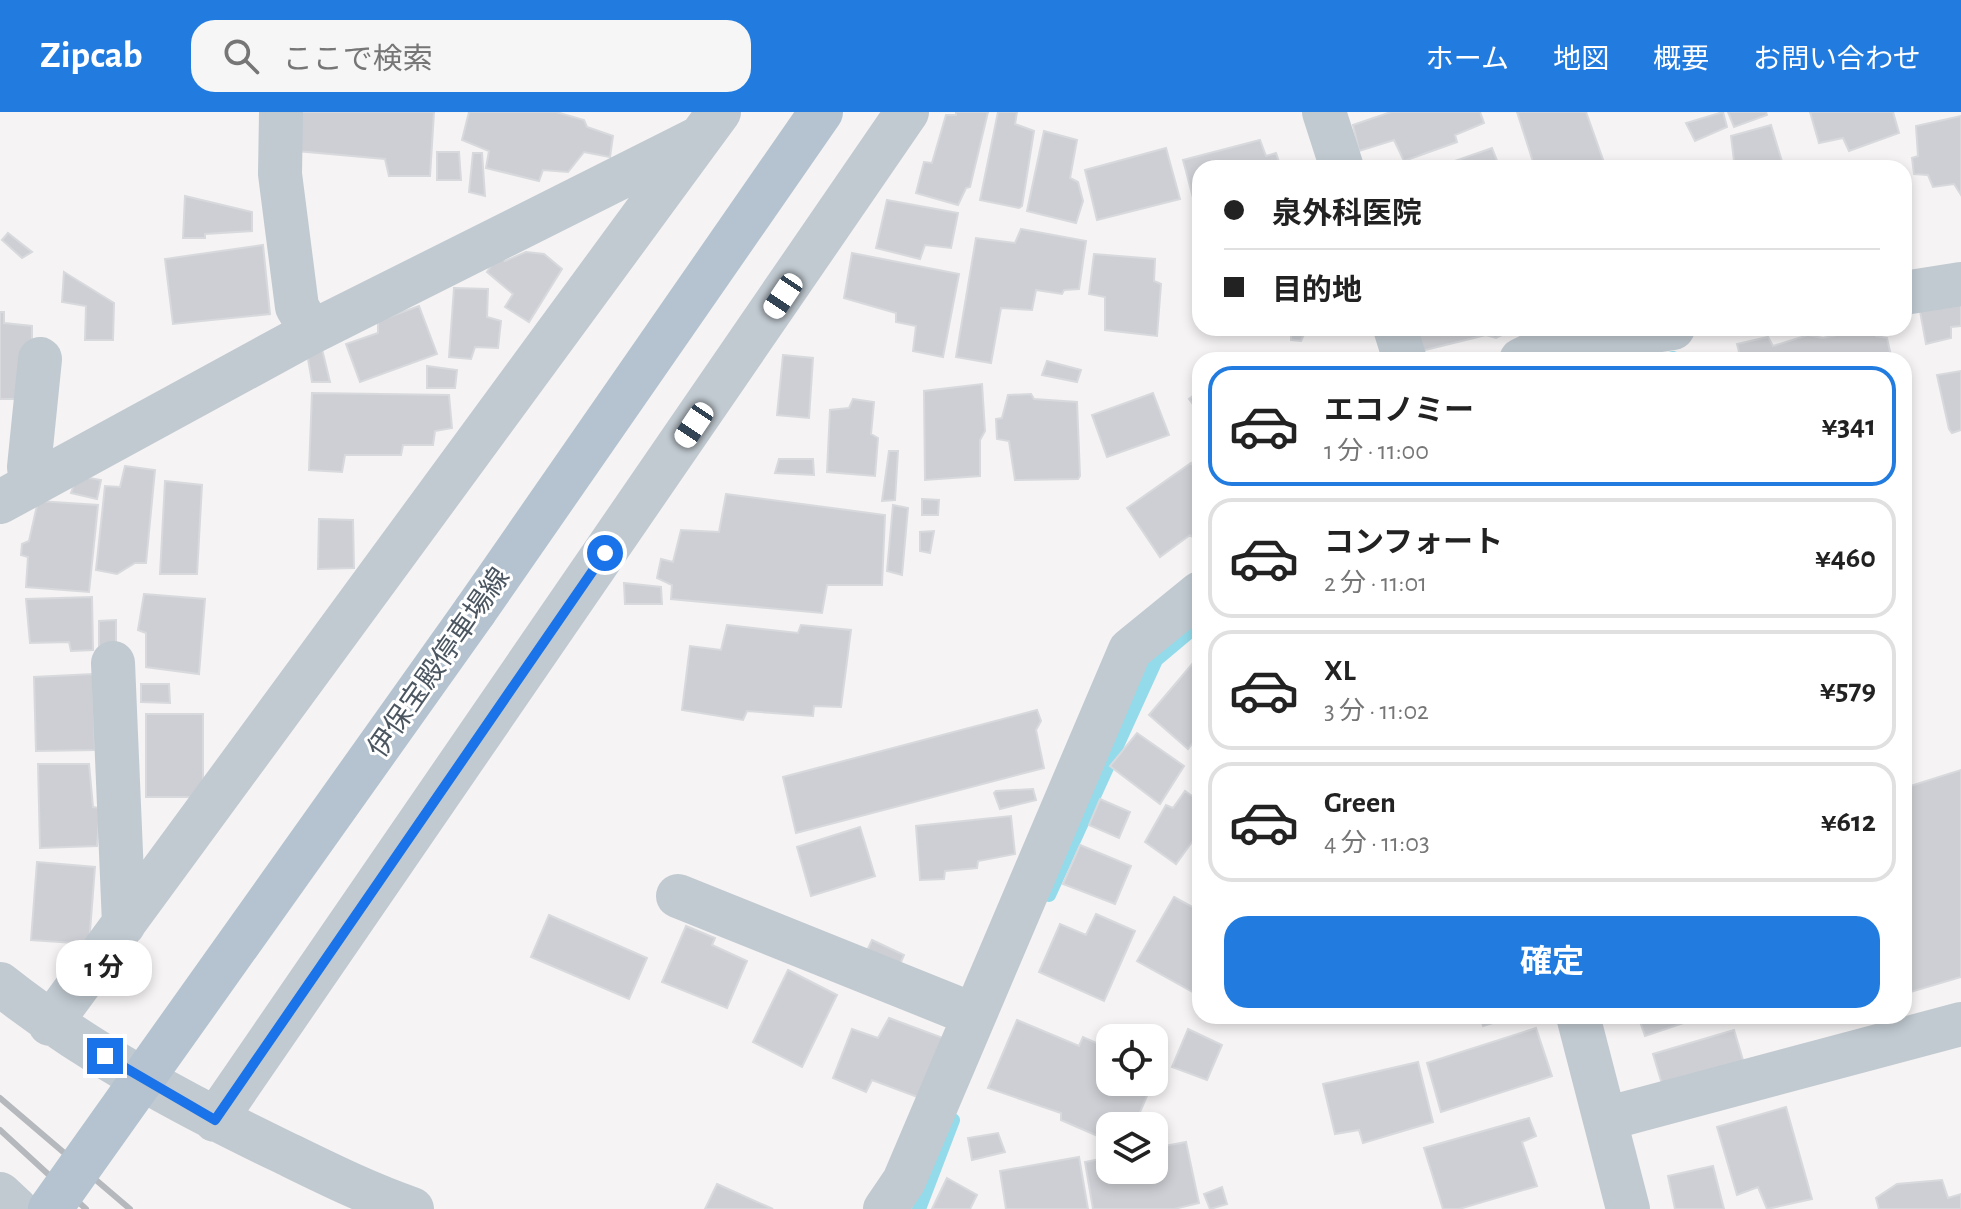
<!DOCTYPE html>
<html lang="ja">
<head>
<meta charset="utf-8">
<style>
	:root { --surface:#fff; --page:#f6f6f6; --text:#222; --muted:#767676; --line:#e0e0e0; --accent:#227cdf }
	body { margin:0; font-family:"Alegreya Sans","Noto Sans JP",sans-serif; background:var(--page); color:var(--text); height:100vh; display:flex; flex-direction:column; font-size:30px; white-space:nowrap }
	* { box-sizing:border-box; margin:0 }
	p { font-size:26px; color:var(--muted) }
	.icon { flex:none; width:44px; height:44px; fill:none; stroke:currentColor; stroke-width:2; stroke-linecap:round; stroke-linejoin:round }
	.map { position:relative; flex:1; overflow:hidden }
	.side { position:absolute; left:1192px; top:240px; width:720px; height:672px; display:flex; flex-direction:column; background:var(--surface); border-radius:24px; box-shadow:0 4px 12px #0003 }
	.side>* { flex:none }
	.hud { position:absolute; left:1192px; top:48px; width:720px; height:176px; border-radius:24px; box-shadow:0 4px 12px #0003; display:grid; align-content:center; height:176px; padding:0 32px; background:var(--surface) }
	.tools { position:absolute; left:1096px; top:912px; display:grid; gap:16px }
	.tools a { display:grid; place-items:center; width:72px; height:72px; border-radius:16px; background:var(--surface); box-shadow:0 4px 12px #0003; font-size:40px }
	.end { position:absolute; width:36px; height:36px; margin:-18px; border:10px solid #1a73e8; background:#fff; box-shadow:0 0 0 4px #fff }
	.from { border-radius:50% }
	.bubble { position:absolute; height:56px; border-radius:24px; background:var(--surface); box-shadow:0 4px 12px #0003; font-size:26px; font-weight:700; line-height:56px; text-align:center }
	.car { position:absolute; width:24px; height:48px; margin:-24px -12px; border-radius:10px; box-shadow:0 0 6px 2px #0007; background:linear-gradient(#fff 24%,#345 0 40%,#fff 0 76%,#345 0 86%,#fff 0) }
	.hud b { display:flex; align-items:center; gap:28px; height:76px; font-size:30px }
	.hud b+b { border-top:2px solid var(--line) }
	.hud i { width:20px; height:20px; background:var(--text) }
	ul { padding:14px 0 0; list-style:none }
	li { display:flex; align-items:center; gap:24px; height:120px; margin:0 16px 12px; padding:0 16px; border:4px solid var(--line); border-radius:24px }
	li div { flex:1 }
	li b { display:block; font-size:30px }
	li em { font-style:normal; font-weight:700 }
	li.current { border-color:var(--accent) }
	li>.icon { width:72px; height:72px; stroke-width:1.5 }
	.button { display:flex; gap:16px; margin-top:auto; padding:16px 32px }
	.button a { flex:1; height:92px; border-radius:24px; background:var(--accent); color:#fff; font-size:32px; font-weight:700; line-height:92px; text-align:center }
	header { display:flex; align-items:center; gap:48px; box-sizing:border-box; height:112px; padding:0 40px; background:var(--accent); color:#fff }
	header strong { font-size:38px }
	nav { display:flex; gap:44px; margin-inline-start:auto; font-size:28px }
	.search { width:560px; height:72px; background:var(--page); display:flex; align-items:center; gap:20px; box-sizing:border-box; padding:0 28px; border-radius:24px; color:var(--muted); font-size:30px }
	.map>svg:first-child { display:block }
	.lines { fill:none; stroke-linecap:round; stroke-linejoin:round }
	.stream { stroke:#93dbea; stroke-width:14 }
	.building { fill:#cdcfd4; stroke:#d7d9dd; stroke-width:2 }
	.minor { stroke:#c1cad1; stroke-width:44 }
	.major { stroke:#b4c3cf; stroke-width:44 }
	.rail { stroke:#b5b8bc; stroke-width:6 }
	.major-bridge { stroke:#b4c3cf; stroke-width:44 }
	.route { stroke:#1a73e8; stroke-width:10 }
	.labels { text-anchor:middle; stroke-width:6; stroke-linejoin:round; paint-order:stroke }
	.street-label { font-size:28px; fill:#4b5660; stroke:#fff }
</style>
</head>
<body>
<header>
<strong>Zipcab</strong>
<div class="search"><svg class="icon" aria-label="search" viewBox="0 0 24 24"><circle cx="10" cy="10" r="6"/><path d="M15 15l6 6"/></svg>ここで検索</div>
<nav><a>ホーム</a><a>地図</a><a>概要</a><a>お問い合わせ</a></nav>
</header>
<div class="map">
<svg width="1961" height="1097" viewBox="0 0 1961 1097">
	<rect width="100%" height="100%" fill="#f5f3f3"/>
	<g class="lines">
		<!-- stream -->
		<path class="stream" d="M1664,248L1673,246
			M1049,783L1156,548L1200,511
			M919,1097L953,1008"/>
	</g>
	<!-- building -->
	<path class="building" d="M298,0H434L430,64H389L385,47L297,39Z
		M469,0H556L584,8L587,15L613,24L610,45L584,40L568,60L543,58L539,69L486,56L489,39L462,28Z
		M956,0H988L970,75L966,76L958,93L916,81L924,50L932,51L946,3H956Z
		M998,0H1017L1015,12L1034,19L1022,94L1019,96L980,88Z
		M1391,0H1480L1484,11L1455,23L1457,30L1404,49L1394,28L1359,39L1353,13Z
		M1517,0H1586L1606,56H1535Z
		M1723,0L1727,15L1695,29L1686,11Z
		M1728,0H1766L1767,3L1734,15Z
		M1810,0H1893L1899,21L1849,39L1843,26L1819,31Z
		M1961,4V83L1954,72L1933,75L1928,63L1914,62L1912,46L1918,44L1916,14Z
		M1771,13L1784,56H1713L1734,49L1731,24Z
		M1044,19L1077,28L1070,66L1078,70L1083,89L1076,111L1027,99Z
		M1260,28L1266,44L1276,41L1281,56H1200V101L1196,97L1183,48Z
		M1166,36L1180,87L1097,108L1085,58Z
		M1492,36L1500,56H1435Z
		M437,40H459L461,68H437Z
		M473,41H482L485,84L469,80Z
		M185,84L252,100V119L205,122V126H183Z
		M887,88L958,101L951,136L925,133L920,147L876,136Z
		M1021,117L1086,129L1079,177L1064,178L1062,182L1036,178L1032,198L1001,196L991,251L956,245L976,126L1015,131Z
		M8,121L32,140L22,146L2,128Z
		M263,133L270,202L173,212L165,147Z
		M526,140L544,142L562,157L529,210L505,195L513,182L487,160L498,143L505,149Z
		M852,141L959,162L943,245L913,239L916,214L896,210V201L844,186Z
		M1094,142L1155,147L1154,169L1161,172L1157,224L1105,218V185L1089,182Z
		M64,160L114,191L113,228H85L86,194L62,190Z
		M454,176L488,177L487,205L501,209L498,236L475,235L471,247L449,245Z
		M1961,181V214L1951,215V226L1926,232L1918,188Z
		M419,194L437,242L360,270L346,232L378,221V209Z
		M0,200H4V211L32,214V231L18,287H0Z
		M1291,216H1307L1301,229L1291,228Z
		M1411,216H1517L1496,226L1486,223L1421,239Z
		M1870,216H1873L1876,224L1887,226L1892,248H1741L1737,232L1768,225L1773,234L1808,223L1823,226Z
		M322,237L330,270H312L307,241Z
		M783,243L813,246L809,306L777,303Z
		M1047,249L1081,258L1077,270L1042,263Z
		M427,254L457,258L455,276H427Z
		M1961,259V318L1952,321L1949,317L1937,263Z
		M982,272L985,319L980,328V364L925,368L924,279Z
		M1200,278V302L1189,287Z
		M312,281L449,283L452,316L435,319L433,333H403L401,343H345L342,360L309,358Z
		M1153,281L1169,323L1107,345L1092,303Z
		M1031,282L1034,287L1077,290L1080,364L1078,367L1015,368L1009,329L997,327L996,307L1002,306L1008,283Z
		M853,287L874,290L871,322L878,326L875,364L827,360L830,298L849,296Z
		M889,339H898L895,388L882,389Z
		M779,347H813L814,363L775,361Z
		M1191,351L1200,364V431L1190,423L1160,445L1127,396Z
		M125,354L155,358L146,451H135L117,462L96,458L105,374L120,375Z
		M77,364L101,368L97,387L71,381Z
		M165,369L202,373L197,462H160Z
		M726,382L885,403L882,473H827L822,501L671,487L672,473L657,466L661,447L673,450L681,418L719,420Z
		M922,387L939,388L938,403H922Z
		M38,389L98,393L89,480L26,475L28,445L21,443L22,432L29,429Z
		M893,393L908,396L902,463L887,459Z
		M319,407L353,408L354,456L318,457Z
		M934,419L930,441L920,439V420Z
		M624,471L661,475L662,492H625Z
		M144,482L205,487L199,562L146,555V521L138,518Z
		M92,485L93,538L71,539L69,530L30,531L26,487Z
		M116,508V541H99V509Z
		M727,513L798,521L801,513L851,518L841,595L814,594L813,604L747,599L743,608L682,598L690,534L721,538Z
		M1193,551L1200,558V622L1188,637L1149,603Z
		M93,562L95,638L36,639L34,565Z
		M141,572H169L170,591L141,590Z
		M1037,598L1041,609L1036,618L1044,656L796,721L783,665Z
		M146,602H203V685H146Z
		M1137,621L1184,654L1160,692L1110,654Z
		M38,652H89L93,695L100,696L97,734L40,736Z
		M1961,658V865L1904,882V676Z
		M1200,675V719L1176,752L1145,730L1166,693L1173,696L1185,679L1192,684Z
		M1033,677L1036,688L1000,697L994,681L996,679Z
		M1100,687L1130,700L1119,726L1089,713Z
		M1011,704L1015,742L978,749L977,756L945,759L944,767L920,768L916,714Z
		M860,715L875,764L811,784L797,735Z
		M1080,733L1131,754L1115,792L1063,772Z
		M37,750L95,755L89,832L31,828Z
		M1174,785L1200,799V884L1137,849Z
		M1096,802L1135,819L1104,889L1039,860L1060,812L1086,823Z
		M549,803L647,846L629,887L531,845Z
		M686,814L715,826L712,833L747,849L727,896L662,870Z
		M872,828L904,843L898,857L865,843Z
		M788,858L837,883L802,955L753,930Z
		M1480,904H1516L1483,914Z
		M1638,904H1704L1645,924Z
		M889,906L943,926L920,986L872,968L866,980L833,966L852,917L878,926Z
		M1017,908L1079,934L1083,925L1110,937V970H1153L1134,1014H1125L1111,1008L1102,1026L1061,1008V1001L988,976Z
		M1536,916L1552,964L1441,1000L1427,951Z
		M1188,917L1222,933L1207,968L1172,955Z
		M1734,918L1746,958L1665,982L1653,942Z
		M1418,950L1433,1010L1363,1031L1359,1018L1335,1022L1323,972Z
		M1786,995L1812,1087L1767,1097L1758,1075L1737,1083L1717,1015Z
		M1529,1006L1536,1024L1522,1030L1537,1074L1459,1097H1443L1424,1036Z
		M998,1021L1005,1040L972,1048L968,1026Z
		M1186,1030L1199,1091L1174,1097H1093L1085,1050L1110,1045V1058H1154V1036Z
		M1079,1045L1088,1097H1006L1000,1059Z
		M1713,1054L1724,1097H1675L1668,1064Z
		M947,1066L977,1083L970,1097H932Z
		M1942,1068L1948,1086L1961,1082V1097H1879L1876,1086L1897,1072Z
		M717,1072L773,1097H705Z
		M1222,1075L1227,1092L1210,1097L1204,1082Z"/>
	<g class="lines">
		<!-- minor -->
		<path class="minor" d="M281,0L280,62L297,195L312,220
			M1324,0L1342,56
			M1904,181L1961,172
			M1395,216L1405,248
			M1521,248L1545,236L1673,216
			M31,373L29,355L40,247
			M0,390L312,220L697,27
			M113,551L124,812
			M678,784L974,903
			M0,872C86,940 185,993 283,1040C326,1061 368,1082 412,1097
			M1578,904L1628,1097
			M50,912L719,0
			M1605,1007L1961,912
			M215,1008L907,0
			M0,1082L16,1097
			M885,1097L904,1069L1130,538L1200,481"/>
		<!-- major -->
		<path class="major" d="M475,499L821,0"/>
		<!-- rail -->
		<path class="rail" d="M0,986L130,1097
			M0,1018L86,1097"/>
		<!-- major-bridge -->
		<path class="major-bridge" d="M50,1097L475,499"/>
	</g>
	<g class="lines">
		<!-- route -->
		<path class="route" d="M105,944L215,1008L605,441"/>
	</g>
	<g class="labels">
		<!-- street labels -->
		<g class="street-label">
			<text transform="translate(438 550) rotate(-55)" y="10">伊保宝殿停車場線</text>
		</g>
	</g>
</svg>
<div class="tools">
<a><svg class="icon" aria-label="locate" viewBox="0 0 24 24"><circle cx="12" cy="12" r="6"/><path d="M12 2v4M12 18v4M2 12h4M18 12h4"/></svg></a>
<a><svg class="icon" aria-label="layers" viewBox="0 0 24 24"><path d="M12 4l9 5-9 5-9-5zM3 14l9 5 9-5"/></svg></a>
</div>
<i class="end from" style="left:605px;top:441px"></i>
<i class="end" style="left:105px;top:944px"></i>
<div class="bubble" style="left:56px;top:828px;width:96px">1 分</div>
<i class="car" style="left:783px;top:184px;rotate:214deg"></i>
<i class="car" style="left:694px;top:313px;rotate:214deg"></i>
<div class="hud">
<b><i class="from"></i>泉外科医院</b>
<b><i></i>目的地</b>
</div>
<section class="side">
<ul>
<li class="current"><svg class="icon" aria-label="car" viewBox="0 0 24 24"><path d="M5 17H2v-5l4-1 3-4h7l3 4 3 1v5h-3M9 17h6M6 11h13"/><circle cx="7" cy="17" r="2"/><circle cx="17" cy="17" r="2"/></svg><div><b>エコノミー</b><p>1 分 · 11:00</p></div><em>¥341</em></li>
<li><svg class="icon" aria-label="car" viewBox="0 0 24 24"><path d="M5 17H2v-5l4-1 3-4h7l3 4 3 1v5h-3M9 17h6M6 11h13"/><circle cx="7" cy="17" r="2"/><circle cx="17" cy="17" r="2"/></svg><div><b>コンフォート</b><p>2 分 · 11:01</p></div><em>¥460</em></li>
<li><svg class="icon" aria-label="car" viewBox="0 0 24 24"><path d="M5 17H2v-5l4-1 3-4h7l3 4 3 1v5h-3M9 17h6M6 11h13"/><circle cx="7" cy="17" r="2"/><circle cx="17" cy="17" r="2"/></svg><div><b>XL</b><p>3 分 · 11:02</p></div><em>¥579</em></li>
<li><svg class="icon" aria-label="car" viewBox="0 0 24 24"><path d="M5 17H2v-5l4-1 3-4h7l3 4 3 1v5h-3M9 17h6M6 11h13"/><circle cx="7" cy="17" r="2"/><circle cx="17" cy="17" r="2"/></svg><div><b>Green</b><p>4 分 · 11:03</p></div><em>¥612</em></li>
</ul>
<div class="button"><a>確定</a></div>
</section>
</div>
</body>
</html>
